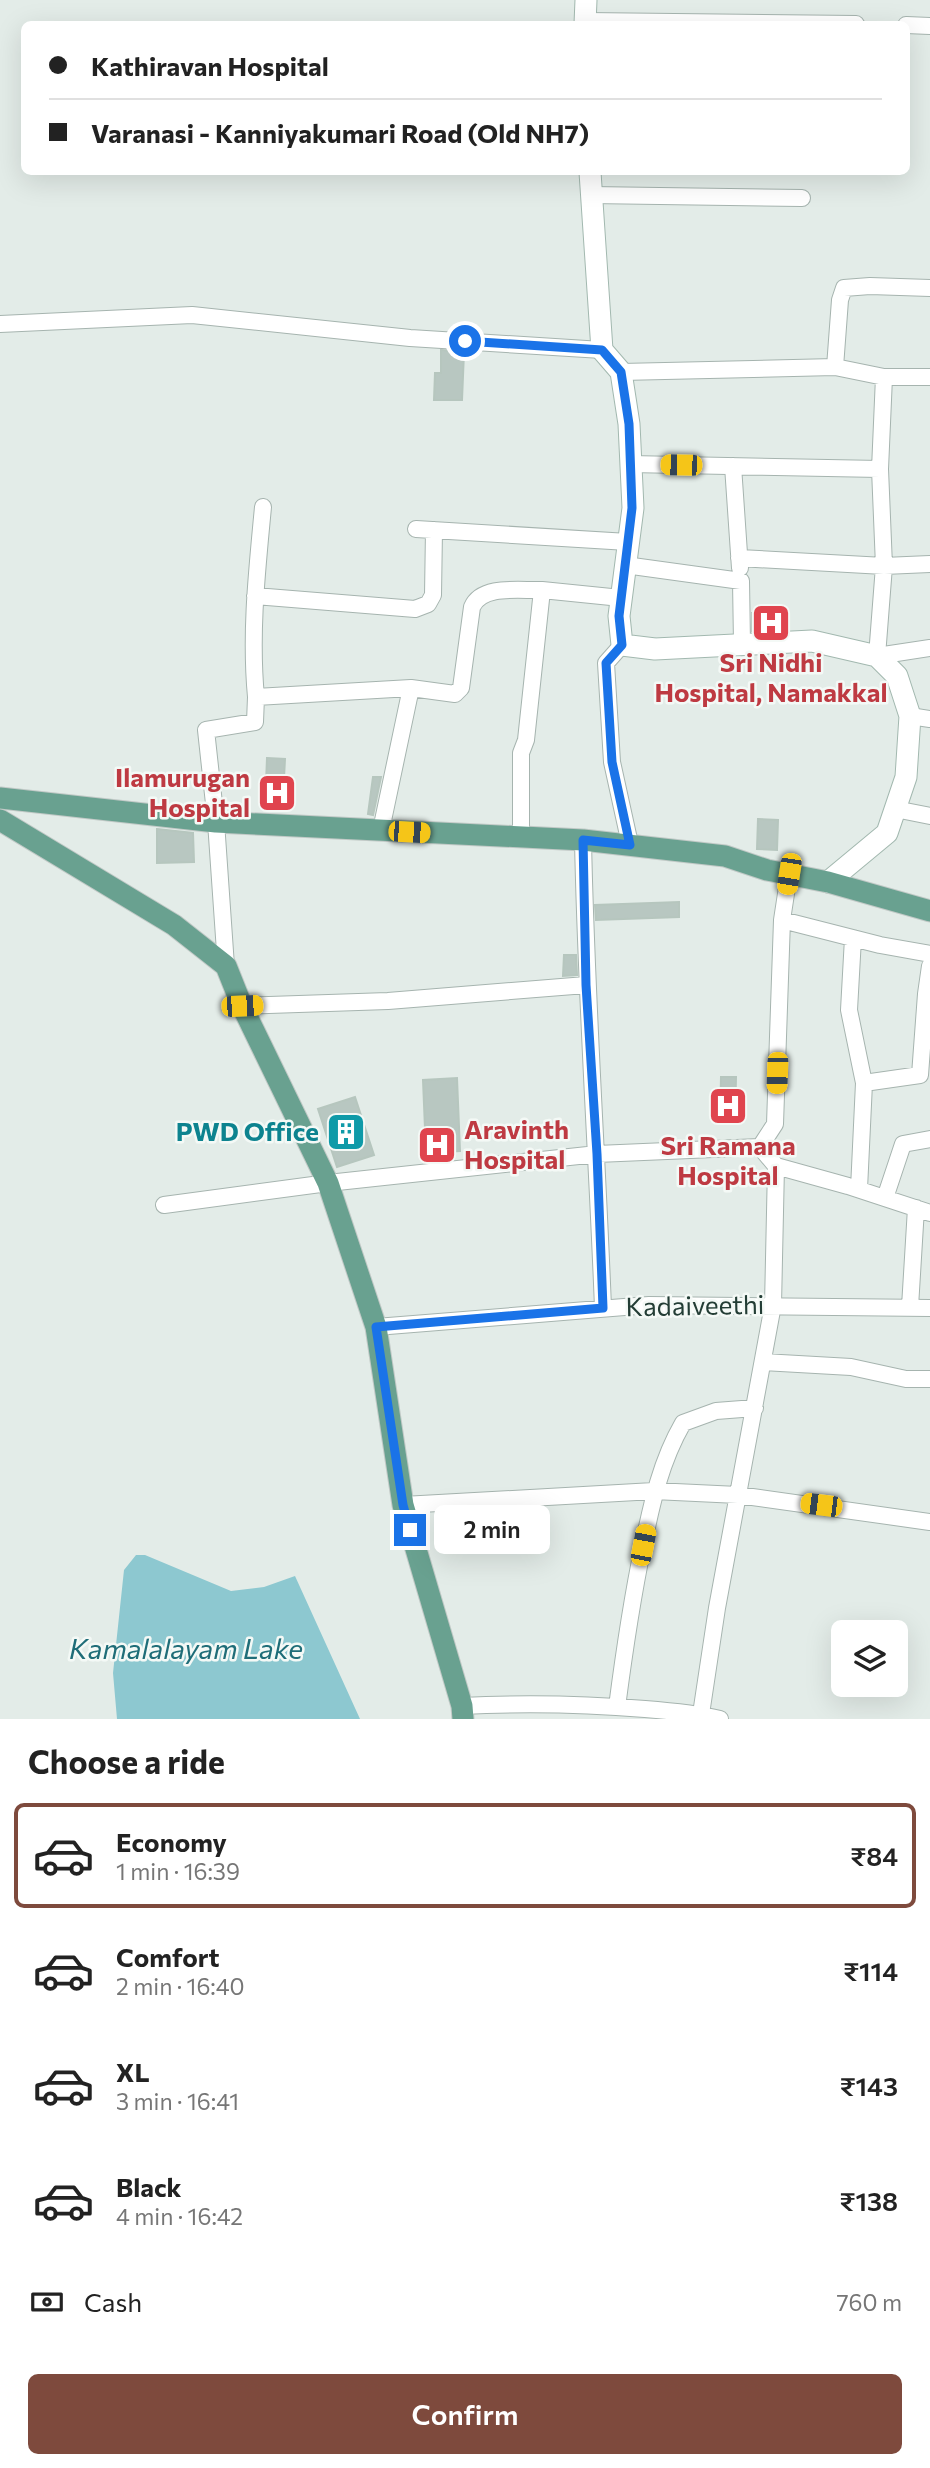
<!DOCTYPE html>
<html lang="en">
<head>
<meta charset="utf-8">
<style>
	:root { --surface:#fff; --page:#f2f2f2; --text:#222; --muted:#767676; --line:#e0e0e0; --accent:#7e4a3d }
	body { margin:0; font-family:Commissioner,sans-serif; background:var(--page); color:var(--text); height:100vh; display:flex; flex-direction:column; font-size:26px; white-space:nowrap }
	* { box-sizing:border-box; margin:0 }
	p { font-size:23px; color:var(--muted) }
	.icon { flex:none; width:38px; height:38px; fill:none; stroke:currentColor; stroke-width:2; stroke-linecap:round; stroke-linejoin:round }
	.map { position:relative; height:1719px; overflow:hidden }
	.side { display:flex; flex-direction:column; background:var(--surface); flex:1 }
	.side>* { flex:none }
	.banner { position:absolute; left:21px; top:21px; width:889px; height:154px; border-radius:10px; box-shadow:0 7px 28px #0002; display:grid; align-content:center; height:154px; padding:0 28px; background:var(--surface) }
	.controls { position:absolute; left:831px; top:1620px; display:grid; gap:14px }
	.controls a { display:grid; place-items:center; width:77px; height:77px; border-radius:10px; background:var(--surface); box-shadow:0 7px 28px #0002; font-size:35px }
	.end { position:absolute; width:32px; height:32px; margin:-16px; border:9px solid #1a73e8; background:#fff; box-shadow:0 0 0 4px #fff }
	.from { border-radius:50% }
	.bubble { position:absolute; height:49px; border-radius:10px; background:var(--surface); box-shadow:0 7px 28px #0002; font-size:23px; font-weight:600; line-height:49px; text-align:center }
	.car { position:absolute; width:21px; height:42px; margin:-21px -10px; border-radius:9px; box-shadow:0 0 5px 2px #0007; background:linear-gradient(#f5c518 24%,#345 0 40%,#f5c518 0 76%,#345 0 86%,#f5c518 0) }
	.banner b { display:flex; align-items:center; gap:24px; height:66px; font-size:26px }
	.banner b+b { border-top:2px solid var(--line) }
	.banner i { width:18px; height:18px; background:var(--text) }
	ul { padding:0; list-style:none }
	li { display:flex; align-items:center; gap:21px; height:105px; margin:0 14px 10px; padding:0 14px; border:4px solid transparent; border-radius:10px }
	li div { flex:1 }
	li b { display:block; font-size:26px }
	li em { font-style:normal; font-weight:600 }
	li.on { border-color:var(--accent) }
	li>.icon { width:63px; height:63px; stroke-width:1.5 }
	h2 { padding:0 28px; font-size:32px; line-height:84px }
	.pay { display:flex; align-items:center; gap:18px; height:77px; padding:0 28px; font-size:26px }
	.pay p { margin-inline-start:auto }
	.action { display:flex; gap:14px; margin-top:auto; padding:14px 28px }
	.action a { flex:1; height:80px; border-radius:10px; background:var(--accent); color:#fff; font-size:28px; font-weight:600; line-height:80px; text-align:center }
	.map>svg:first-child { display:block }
	.water { fill:#8dc8d0 }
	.building { fill:#b8c7c1; stroke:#b6c6be; stroke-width:2 }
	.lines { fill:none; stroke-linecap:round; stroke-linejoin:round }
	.street-casing { stroke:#a6b4af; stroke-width:18 }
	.secondary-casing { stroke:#a2b8af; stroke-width:23 }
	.primary-casing { stroke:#c1c9c6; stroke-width:23 }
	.street { stroke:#fff; stroke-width:16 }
	.secondary { stroke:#fff; stroke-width:21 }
	.primary { stroke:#69a190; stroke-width:21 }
	.route { stroke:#1a73e8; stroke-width:9 }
	.labels { text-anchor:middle; stroke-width:5; stroke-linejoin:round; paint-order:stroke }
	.health-label { font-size:26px; font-weight:bold; fill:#be3a42; stroke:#f4f9f6 }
	.culture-label { font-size:26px; font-weight:bold; fill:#0d838f; stroke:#f4f9f6; text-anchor:end }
	.street-label { font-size:26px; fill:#233d35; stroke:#f4f9f6 }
	.water-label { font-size:28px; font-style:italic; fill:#1f6d78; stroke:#f4f9f6 }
</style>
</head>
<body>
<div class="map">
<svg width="930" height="1719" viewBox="0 0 930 1719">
	<rect width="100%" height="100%" fill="#e3ece8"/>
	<!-- water -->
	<path class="water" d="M136,1555H145L231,1591L264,1587L295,1576L360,1719H117L113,1673L124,1570Z"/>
	<!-- building -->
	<path class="building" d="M441,350L464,352L462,400H434L435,373H441Z
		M787,612V629L752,631V613Z
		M267,758L285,759L284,778H291L290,810L265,809Z
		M373,777H381L373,815L368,814Z
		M758,819L778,820L777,850L757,849Z
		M157,829L193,833L194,862L157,863Z
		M679,902V917L596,920L595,905Z
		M564,955H576L577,975L563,976Z
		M721,1077H736L735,1122H720Z
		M457,1078L460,1151L426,1153L423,1080Z
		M355,1097L374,1155L337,1167L318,1109Z"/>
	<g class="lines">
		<!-- street casing -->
		<g class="street-casing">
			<path id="street" d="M585,21L856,24
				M906,25L930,26
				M590,195L802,198
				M0,324L192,315L410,338L602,350
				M835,367L840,300L844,288L870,286L930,288
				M621,372L835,367L884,377H930
				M884,377L880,469L884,566L877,656L930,648
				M630,464L880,469
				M733,466L740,568
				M263,507C257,571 250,633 256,697L411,688L381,830
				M416,529L628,542
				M739,558L884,566L930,564
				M625,565L741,581L742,643
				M255,596L415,609L428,604L433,595L434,530
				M622,645L606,663L612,762L630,844
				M411,688L455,694L461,688L472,607C482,584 521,591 542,590
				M910,716L930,719
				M895,809L930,816
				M521,837V753L526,740L542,590L621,598
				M583,840C586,996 597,1152 603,1308
				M782,920L880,945L930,954
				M853,938L849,1010L864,1083L859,1189
				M226,966L216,822L206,730L255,722L256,697
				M242,1006L388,1001L586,985
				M864,1083L920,1075L926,994L930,966
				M776,1166L848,1186L930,1213
				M885,1198L903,1144L930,1139
				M164,1205L328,1183L597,1154L760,1147L775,1124L782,920L789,874
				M910,1307L916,1208
				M376,1327L649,1305L930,1308
				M763,1362L851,1367L906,1379H930
				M403,1505L654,1491L738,1495L930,1522
				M462,1706C522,1703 584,1704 645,1709C670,1711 695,1713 720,1719
				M617,1707C624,1653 632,1599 643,1546C652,1502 661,1461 683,1423L716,1411L755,1408
				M701,1714L717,1608L773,1305L776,1166L760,1147"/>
		</g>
		<!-- secondary casing -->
		<g class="secondary-casing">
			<path id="secondary" d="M585,24L586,0
				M590,172L602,350L621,372L629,424L633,508L619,616L622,645L655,649L812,641L877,656L897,676L910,716L906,777L887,833L828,882"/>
		</g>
		<!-- primary casing -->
		<g class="primary-casing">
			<path id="primary" d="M0,798L216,822L583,840L725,856L767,870L828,882L930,911
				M0,820L174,925L226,966L242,1006L328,1183L376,1327L403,1505L462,1706L463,1719"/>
		</g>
		<!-- street -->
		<use href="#street" class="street"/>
		<!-- secondary -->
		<use href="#secondary" class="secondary"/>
		<!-- primary -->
		<use href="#primary" class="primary"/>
	</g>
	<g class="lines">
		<!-- route -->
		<path class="route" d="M410,1530L403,1505L376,1327L603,1308L597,1154L586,985L583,840L630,845L612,762L606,663L622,645L619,616L632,508L629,424L621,372L602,350L465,341"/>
	</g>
	<!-- icons -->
	<defs>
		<g id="hospital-square" transform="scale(2.0125)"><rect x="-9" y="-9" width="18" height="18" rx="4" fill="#e0444e" stroke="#f4f9f6"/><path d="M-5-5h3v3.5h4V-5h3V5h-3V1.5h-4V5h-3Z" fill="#fff"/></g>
		<g id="building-square" transform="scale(2.0125)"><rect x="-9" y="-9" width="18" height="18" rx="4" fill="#0f9aa8" stroke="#f4f9f6"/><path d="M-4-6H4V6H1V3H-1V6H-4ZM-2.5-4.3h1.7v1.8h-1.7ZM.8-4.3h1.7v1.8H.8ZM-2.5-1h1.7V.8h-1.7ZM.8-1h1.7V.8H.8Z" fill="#fff"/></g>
	</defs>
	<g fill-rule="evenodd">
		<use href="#hospital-square" x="771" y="623"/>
		<use href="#hospital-square" x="277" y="793"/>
		<use href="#hospital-square" x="728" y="1106"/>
		<use href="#building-square" x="346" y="1132"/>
		<use href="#hospital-square" x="437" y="1145"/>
	</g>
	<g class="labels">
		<!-- health labels -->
		<g class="health-label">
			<text x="771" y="672">Sri Nidhi<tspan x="771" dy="30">Hospital, Namakkal</tspan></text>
			<text x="250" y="787" text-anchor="end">Ilamurugan<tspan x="250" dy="30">Hospital</tspan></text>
			<text x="464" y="1139" text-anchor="start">Aravinth<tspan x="464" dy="30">Hospital</tspan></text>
			<text x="728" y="1155">Sri Ramana<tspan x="728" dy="30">Hospital</tspan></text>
		</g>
		<!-- culture labels -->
		<g class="culture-label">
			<text x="319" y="1141">PWD Office</text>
		</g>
		<!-- street labels -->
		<g class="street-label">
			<text transform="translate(695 1306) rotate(-1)" y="9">Kadaiveethi</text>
		</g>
		<!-- water labels -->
		<g class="water-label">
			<text x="186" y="1659">Kamalalayam Lake</text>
		</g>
	</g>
</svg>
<div class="controls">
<a><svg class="icon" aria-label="layers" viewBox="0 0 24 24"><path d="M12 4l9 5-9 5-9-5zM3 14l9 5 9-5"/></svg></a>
</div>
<i class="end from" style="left:465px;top:341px"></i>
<i class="end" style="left:410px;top:1530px"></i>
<div class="bubble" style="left:434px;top:1505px;width:116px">2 min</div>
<i class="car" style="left:681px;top:465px;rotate:271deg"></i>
<i class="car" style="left:409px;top:832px;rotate:93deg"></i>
<i class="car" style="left:789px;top:874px;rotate:189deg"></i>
<i class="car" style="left:242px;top:1006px;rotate:88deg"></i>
<i class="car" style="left:777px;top:1073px;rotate:182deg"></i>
<i class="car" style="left:821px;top:1505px;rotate:277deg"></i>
<i class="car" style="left:643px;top:1545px;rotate:11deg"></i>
<div class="banner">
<b><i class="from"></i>Kathiravan Hospital</b>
<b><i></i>Varanasi - Kanniyakumari Road (Old NH7)</b>
</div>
</div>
<section class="side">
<h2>Choose a ride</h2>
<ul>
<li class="on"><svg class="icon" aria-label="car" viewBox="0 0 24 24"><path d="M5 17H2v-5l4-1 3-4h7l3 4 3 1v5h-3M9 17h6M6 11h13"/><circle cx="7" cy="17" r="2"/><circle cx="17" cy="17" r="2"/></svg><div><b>Economy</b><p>1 min · 16:39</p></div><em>₹84</em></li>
<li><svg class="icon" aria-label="car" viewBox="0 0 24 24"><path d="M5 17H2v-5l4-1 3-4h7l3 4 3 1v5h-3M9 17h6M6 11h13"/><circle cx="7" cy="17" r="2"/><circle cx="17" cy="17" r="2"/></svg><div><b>Comfort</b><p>2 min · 16:40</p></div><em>₹114</em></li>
<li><svg class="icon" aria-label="car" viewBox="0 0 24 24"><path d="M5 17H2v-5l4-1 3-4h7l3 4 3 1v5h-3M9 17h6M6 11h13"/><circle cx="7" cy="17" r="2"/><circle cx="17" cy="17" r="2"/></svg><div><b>XL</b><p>3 min · 16:41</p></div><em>₹143</em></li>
<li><svg class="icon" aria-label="car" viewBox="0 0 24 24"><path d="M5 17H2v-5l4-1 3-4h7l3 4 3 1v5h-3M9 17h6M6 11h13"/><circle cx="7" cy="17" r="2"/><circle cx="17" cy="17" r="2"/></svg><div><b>Black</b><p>4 min · 16:42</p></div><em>₹138</em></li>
</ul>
<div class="pay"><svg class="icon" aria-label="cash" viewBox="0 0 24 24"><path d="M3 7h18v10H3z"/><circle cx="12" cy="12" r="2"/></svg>Cash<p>760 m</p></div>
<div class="action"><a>Confirm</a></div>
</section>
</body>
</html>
